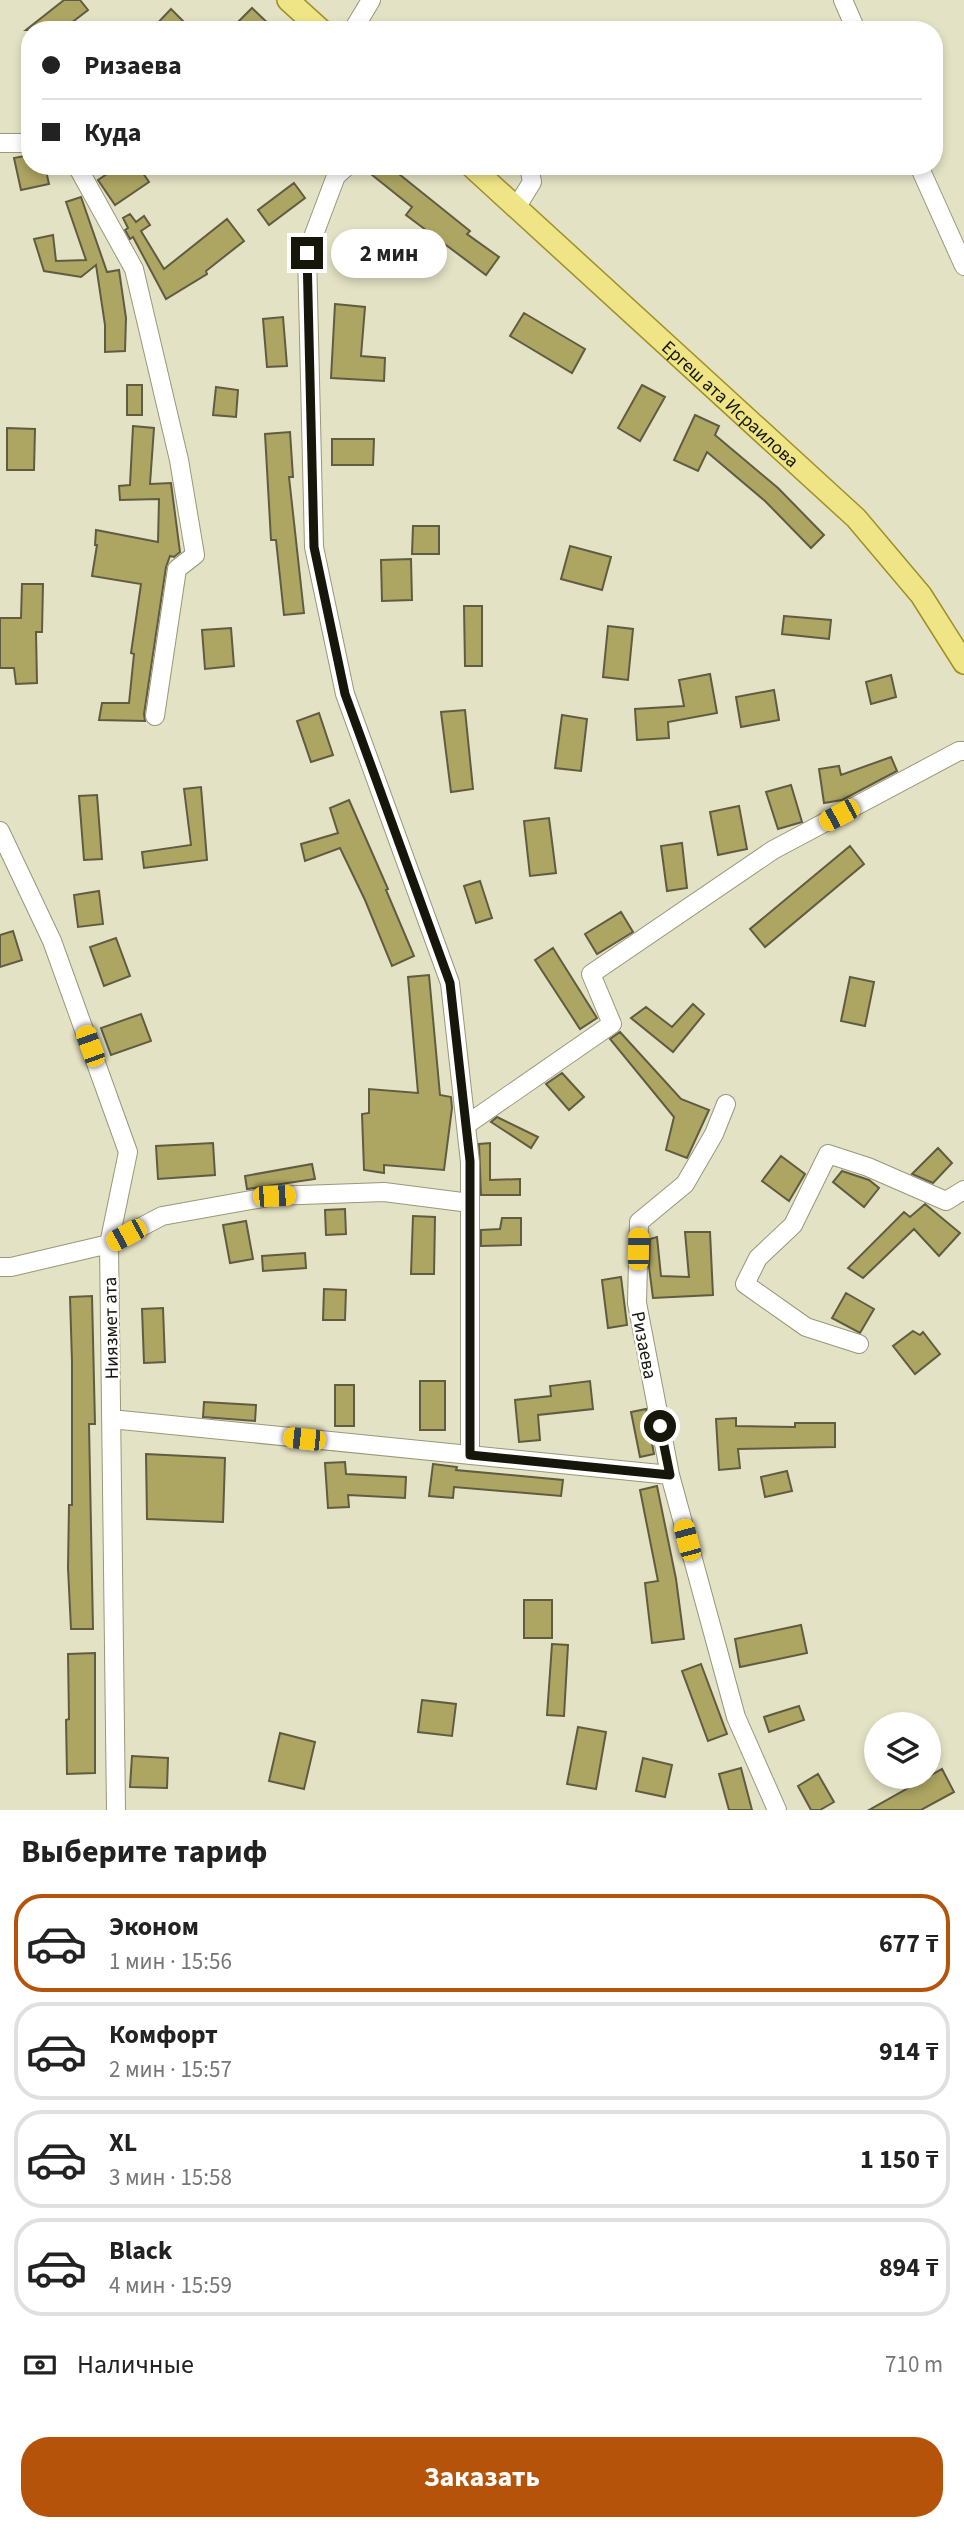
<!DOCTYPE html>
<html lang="ru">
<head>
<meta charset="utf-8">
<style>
	:root { --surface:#fff; --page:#f2f2f2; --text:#222; --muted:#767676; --line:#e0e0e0; --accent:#b45309 }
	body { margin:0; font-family:"Source Sans 3",sans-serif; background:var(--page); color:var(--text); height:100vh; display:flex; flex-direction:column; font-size:26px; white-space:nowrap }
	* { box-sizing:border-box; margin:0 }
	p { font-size:23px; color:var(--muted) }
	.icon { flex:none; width:38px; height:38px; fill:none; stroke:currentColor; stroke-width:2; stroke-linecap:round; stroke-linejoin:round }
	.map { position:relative; height:1810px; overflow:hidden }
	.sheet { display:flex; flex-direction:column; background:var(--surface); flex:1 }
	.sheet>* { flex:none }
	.top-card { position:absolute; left:21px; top:21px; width:922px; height:154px; border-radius:28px; box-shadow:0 4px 10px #0003; display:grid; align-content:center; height:154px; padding:0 21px; background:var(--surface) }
	.fabs { position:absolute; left:864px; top:1712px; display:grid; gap:14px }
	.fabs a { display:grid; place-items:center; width:77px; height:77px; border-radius:50%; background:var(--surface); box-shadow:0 4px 10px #0003; font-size:35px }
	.end { position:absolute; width:32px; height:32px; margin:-16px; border:9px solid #17160b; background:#fff; box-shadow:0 0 0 4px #fff }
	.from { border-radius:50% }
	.bubble { position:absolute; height:49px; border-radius:24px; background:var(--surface); box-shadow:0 4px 10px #0003; font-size:23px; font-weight:700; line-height:49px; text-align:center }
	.car { position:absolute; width:21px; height:42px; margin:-21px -10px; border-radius:9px; box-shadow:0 0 5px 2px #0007; background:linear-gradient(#f5c518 24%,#345 0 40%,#f5c518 0 76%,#345 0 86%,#f5c518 0) }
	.top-card b { display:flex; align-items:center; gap:24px; height:66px; font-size:26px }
	.top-card b+b { border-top:2px solid var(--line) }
	.top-card i { width:18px; height:18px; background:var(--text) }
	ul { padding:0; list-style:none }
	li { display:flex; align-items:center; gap:21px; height:98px; margin:0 14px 10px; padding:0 7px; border:4px solid var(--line); border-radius:28px }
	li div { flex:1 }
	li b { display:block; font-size:26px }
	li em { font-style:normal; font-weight:700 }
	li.on { border-color:var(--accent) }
	li>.icon { width:63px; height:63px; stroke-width:1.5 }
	h2 { padding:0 21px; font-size:32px; line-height:84px }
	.pay { display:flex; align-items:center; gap:18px; height:77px; padding:0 21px; font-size:26px }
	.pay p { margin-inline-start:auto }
	.cta { display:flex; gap:14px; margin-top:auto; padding:14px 21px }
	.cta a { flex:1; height:80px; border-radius:28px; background:var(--accent); color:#fff; font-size:28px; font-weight:700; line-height:80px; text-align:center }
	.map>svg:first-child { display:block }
	.building { fill:#ada562; stroke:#5f5c42; stroke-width:2 }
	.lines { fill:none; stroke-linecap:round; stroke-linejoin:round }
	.minor-casing { stroke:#99977a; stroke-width:20 }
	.major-casing { stroke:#9c9127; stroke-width:24 }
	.minor { stroke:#fff; stroke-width:18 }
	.major { stroke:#efe586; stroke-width:21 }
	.route { stroke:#17160b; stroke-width:9 }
	.labels { text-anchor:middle; stroke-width:5; stroke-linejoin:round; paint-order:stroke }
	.street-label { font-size:19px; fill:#17160b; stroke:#fff }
</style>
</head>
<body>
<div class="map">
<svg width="964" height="1810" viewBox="0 0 964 1810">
	<rect width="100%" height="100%" fill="#e4e2c4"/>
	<!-- building -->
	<path class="building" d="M64,0H80L88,10L62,30H26Z
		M252,8L275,30H241L235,25Z
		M171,9L192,30H151Z
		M30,155V166H45L49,184L21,190L14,158Z
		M119,166H138L149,182L115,205L98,180Z
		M380,166H389L470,231L467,234L499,257L486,275L406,215L412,207L372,175Z
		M294,183L305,198L269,225L258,210Z
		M81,197L107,272L119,270L126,318L125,351L105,352V325L96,265L81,277L44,271L34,239L53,235L56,261L86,260L66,202Z
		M130,214L136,222L144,216L150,225L141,231L164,269L227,219L244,241L206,271L207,274L166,299L133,237L130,239L125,230L128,228L123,218Z
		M335,304L365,307L361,356L385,358L384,381L331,378Z
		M524,313L585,349L572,373L510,336Z
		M283,317L287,366L267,367L263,319Z
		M127,385H142V415H127Z
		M642,385L665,397L640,441L618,428Z
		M216,387L238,390L236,417L213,415Z
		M695,415L719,426L715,435L778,488L824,535L811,548L765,501L707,452L698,471L674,460Z
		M133,426L154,428L150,484L171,483L180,552L174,557L170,556L166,567L144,714L145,721L99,720L102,703H129L134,654L131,653L141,584L92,576L97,545H95L96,530L158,542L159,499L120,500L119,486L130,485Z
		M7,428L35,429L34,470H7Z
		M290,432L293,477H289L304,613L284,615L276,540H271L265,434Z
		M332,439H374L373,465H332Z
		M413,526H439V554H412Z
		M570,546L611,557L602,590L561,579Z
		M411,559L412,600L382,601L381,560Z
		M22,584H43L42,632H36L37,683L16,684L14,668H0V618H21Z
		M464,606H482V666H465Z
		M784,616L831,620L829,639L782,634Z
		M608,626L633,629L628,680L603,677Z
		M231,628L234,666L205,669L202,630Z
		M710,674L717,713L668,722L669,738L637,740L635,709L684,706L679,680Z
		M891,675L896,697L871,704L866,682Z
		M774,690L779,720L741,727L736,697Z
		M465,710L473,789L451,792L441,712Z
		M319,713L333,755L311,762L297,721Z
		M562,715L587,719L581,771L555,768Z
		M891,757L897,771L842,800L824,803L819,769L839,766L841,775Z
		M791,785L802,822L778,829L766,792Z
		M201,787L207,860L144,868L142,852L191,845L184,789Z
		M97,795L102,859L84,860L79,796Z
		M349,800L388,889L386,890L414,956L392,966L365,900L340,848L305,861L301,844L338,833L330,808Z
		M739,806L747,849L718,855L710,812Z
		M549,818L556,873L530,876L524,821Z
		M682,843L687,888L667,891L661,846Z
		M850,846L864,864L765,947L750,929Z
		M480,881L492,918L476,923L464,886Z
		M99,891L103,924L78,927L74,895Z
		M621,912L633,932L597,954L585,934Z
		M13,931L22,960L0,967V935Z
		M116,938L130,976L104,986L90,947Z
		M553,948L597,1018L580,1029L535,960Z
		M429,975L440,1095L451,1097L452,1108L444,1170L384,1165V1173L364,1170L362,1114L369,1113V1089L418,1093L408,977Z
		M850,977L874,982L865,1026L841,1021Z
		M693,1004L704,1014L673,1052L631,1018L646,1007L672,1027Z
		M141,1014L151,1041L111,1055L101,1028Z
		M620,1032L681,1099L709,1110L687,1158L666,1150L674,1117L610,1039Z
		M562,1073L584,1097L569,1110L546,1084Z
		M497,1117L538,1137L531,1148L491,1122Z
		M213,1143L215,1175L158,1179L156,1146Z
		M490,1143V1180L520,1179V1195H481L479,1144Z
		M938,1148L952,1163L933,1183L912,1174Z
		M781,1156L805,1174L789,1201L762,1181Z
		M312,1164L315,1179L247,1189L245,1176Z
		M842,1171L869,1180L879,1188L864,1207L833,1182Z
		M925,1204L960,1233L939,1256L914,1229L863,1278L848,1268L904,1212L910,1217Z
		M345,1209L346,1234L326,1235L325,1210Z
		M413,1216L435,1217L434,1274H411Z
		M502,1218H521V1245L481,1246V1230L500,1229Z
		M246,1221L253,1259L230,1263L223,1225Z
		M685,1232H710L713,1295L653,1298L649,1267L650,1239L657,1237L661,1276L689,1277Z
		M305,1253L306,1268L263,1271L262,1256Z
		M621,1277L627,1325L608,1328L602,1280Z
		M324,1289L346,1290L345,1320H323Z
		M846,1293L874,1309L860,1333L832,1318Z
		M92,1296L95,1424H89L93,1629H71L68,1568L69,1505H72V1362L70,1297Z
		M163,1308L165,1362L144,1363L142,1309Z
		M913,1331L920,1335L923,1332L940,1354L915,1374L893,1346Z
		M420,1381H445V1430H420Z
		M590,1381L593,1409L538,1415L540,1440L519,1442L515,1400L551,1396L550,1386Z
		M335,1385H354V1426H335Z
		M204,1402L256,1405L255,1421L203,1417Z
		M646,1409L654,1454L640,1457L631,1412Z
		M736,1418V1426L795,1427V1423H835V1447L738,1449L740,1468L719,1470L716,1419Z
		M146,1454L225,1458L223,1522L147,1519Z
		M345,1462L346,1474L406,1477L405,1498L348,1495L349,1507L328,1508L325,1463Z
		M433,1464L457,1467L456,1470L563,1480L561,1496L454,1487L453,1498L429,1496Z
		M787,1471L792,1491L765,1497L761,1477Z
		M657,1486L676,1579L684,1639L652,1643L645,1583L658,1581L640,1490Z
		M524,1600H552V1638H524Z
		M801,1625L807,1653L740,1667L735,1639Z
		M552,1644L568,1645L564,1716L547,1715Z
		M95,1653V1773L67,1774L66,1720L69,1719L68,1654Z
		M701,1664L727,1734L708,1741L682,1671Z
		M422,1700L456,1704L452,1736L418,1732Z
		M799,1706L804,1720L769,1732L764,1717Z
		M578,1727L606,1732L596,1789L567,1784Z
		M280,1733L315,1742L304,1789L269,1781Z
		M132,1756L168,1758L167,1788L130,1787Z
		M643,1758L672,1765L665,1797L636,1791Z
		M741,1768L752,1810H729L719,1774Z
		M942,1769L954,1792L921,1810H869Z
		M818,1774L834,1802L820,1810H811L798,1786Z"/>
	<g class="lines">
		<!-- minor casing -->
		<g class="minor-casing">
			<path id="minor" d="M843,0L856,30
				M353,30L371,0
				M0,143H30
				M77,166L134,269L179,460L195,555L177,569L155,716
				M347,166L336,176L307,253L314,547L345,694L450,983L470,1162V1455
				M919,166L964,266
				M516,208L532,182L529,166
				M0,831L52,941L128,1152L109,1244L116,1810
				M726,1104L714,1134L685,1184L639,1222L637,1303L670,1475L736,1717L777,1810
				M466,1125L612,1024L591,974L773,850L959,751H964
				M0,1267H11L109,1244L162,1216L274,1196L384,1192L470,1203
				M859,1344L806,1327L745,1284L758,1258L793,1225L828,1154L868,1167L946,1201L964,1190
				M111,1419L670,1475"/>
		</g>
		<!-- major casing -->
		<g class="major-casing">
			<g id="major">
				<path d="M288,0L321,30"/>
				<path id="s1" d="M471,166L856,518L921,595L964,663"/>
			</g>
		</g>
		<!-- minor -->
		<use href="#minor" class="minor"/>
		<!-- major -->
		<use href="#major" class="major"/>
	</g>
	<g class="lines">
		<!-- route -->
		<path class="route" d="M307,253L314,547L345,694L450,983L470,1161V1455L670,1475L660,1426"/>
	</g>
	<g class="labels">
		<!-- street labels -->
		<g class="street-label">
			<text dy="7" stroke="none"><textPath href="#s1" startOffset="352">Ергеш ата Исраилова</textPath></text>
			<text transform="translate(110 1328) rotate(-91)" y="7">Ниязмет ата</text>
			<text transform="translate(645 1345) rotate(79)" y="7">Ризаева</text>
		</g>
	</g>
</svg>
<div class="fabs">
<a><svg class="icon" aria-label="layers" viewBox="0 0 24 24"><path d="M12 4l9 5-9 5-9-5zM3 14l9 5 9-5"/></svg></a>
</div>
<i class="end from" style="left:660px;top:1426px"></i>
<i class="end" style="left:307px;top:253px"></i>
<div class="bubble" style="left:331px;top:229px;width:116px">2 мин</div>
<i class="car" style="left:839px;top:815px;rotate:242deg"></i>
<i class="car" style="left:90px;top:1046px;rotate:340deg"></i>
<i class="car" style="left:274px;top:1196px;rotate:88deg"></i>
<i class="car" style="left:126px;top:1235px;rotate:242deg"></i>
<i class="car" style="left:638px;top:1249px;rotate:1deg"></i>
<i class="car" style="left:304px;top:1439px;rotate:276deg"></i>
<i class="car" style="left:687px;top:1540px;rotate:345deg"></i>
<div class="top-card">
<b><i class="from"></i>Ризаева</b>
<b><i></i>Куда</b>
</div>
</div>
<section class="sheet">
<h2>Выберите тариф</h2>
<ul>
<li class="on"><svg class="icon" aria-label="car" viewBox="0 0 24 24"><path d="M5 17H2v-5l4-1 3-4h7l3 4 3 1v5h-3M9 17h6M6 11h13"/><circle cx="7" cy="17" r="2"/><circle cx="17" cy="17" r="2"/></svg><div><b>Эконом</b><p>1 мин · 15:56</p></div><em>677 ₸</em></li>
<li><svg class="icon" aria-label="car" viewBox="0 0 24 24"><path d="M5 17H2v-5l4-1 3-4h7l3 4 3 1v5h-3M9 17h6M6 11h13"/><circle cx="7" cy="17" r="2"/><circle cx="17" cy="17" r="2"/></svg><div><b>Комфорт</b><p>2 мин · 15:57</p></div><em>914 ₸</em></li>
<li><svg class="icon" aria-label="car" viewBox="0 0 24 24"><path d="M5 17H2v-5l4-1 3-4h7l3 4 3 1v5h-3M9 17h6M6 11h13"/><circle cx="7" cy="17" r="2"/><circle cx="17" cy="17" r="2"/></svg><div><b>XL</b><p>3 мин · 15:58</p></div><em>1 150 ₸</em></li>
<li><svg class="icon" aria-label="car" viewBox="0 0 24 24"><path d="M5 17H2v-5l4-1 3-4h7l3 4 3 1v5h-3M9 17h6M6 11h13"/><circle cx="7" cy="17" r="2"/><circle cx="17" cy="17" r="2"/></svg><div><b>Black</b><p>4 мин · 15:59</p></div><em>894 ₸</em></li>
</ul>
<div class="pay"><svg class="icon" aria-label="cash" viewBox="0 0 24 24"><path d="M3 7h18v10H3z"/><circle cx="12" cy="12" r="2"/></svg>Наличные<p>710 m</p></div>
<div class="cta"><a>Заказать</a></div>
</section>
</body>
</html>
